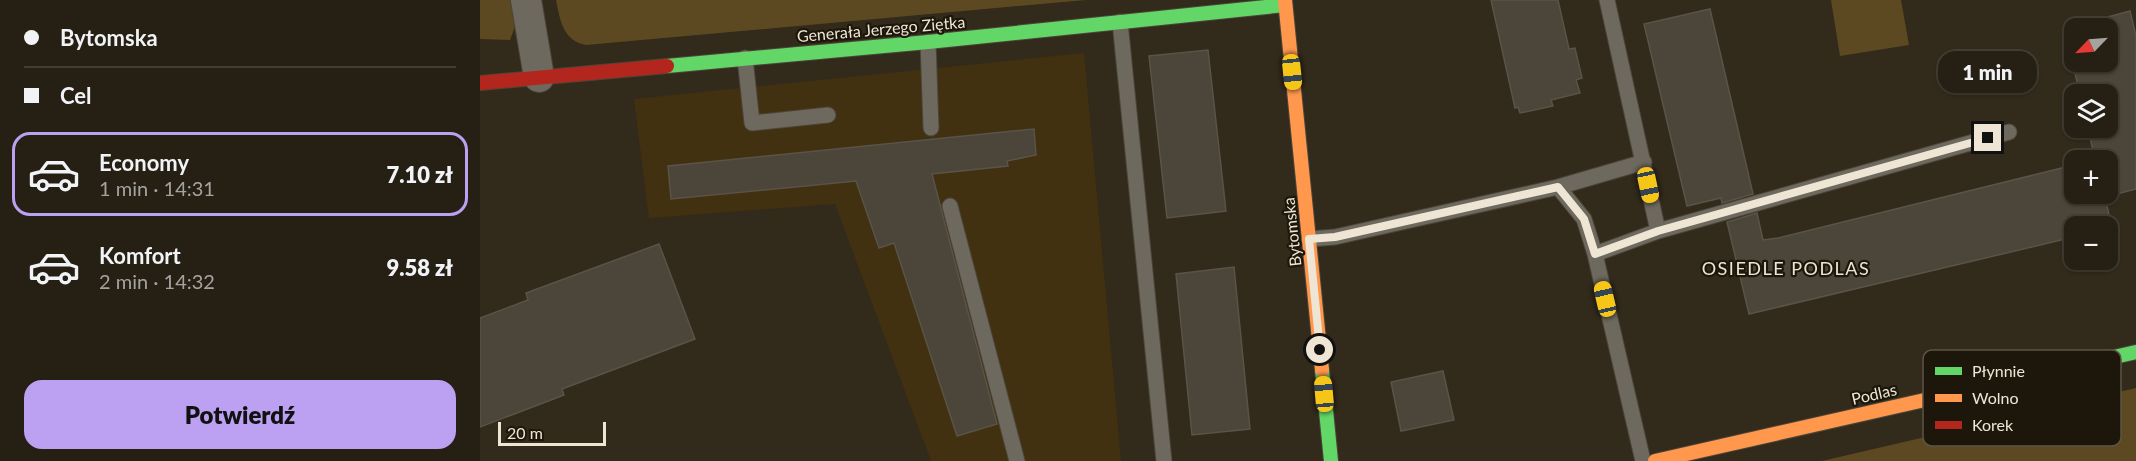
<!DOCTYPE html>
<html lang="pl">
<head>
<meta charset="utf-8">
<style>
	:root { --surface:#262014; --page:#2e281d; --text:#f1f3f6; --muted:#a4a3a0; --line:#423e34; --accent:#bca0f2 }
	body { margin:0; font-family:Lato,sans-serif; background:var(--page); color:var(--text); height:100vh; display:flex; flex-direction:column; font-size:22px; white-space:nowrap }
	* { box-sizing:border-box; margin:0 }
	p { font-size:20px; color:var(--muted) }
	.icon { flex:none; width:33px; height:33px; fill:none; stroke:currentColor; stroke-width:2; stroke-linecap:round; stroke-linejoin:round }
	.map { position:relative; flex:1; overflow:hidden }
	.sheet { display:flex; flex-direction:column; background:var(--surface); width:480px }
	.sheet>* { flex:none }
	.banner { display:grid; align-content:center; height:132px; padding:0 24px; background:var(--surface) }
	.needle { width:39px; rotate:245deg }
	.fabs { position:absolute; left:1584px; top:18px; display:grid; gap:12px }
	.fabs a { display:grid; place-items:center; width:54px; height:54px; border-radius:12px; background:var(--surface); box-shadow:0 2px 4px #0004,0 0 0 2px var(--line); font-size:30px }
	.scale { position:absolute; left:18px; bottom:15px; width:108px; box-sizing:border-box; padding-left:6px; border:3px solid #eee5d5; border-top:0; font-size:16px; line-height:21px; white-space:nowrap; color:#eee5d5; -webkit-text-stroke:4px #1d170b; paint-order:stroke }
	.end { position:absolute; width:27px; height:27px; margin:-14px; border:8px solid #eee5d5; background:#111; box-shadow:0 0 0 3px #111 }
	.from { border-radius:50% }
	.bubble { position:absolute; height:42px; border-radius:18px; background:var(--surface); box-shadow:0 2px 4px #0004,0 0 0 2px var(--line); font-size:20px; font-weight:800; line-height:42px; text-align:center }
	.car { position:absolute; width:18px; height:36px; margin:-18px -9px; border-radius:8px; box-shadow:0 0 4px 2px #0007; background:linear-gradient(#f5c518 24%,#345 0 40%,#f5c518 0 76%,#345 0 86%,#f5c518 0) }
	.banner b { display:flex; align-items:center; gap:21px; height:57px; font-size:22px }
	.banner b+b { border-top:2px solid var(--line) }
	.banner i { width:15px; height:15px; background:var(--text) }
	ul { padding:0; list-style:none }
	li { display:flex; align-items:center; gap:18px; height:84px; margin:0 12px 9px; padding:0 12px; border:3px solid transparent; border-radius:18px }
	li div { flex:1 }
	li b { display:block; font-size:22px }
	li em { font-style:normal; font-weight:800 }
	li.selected { border-color:var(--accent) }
	li>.icon { width:54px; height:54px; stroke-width:1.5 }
	.cta { display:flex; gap:12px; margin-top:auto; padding:12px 24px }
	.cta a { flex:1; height:69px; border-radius:18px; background:var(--accent); color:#111; font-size:24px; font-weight:800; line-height:69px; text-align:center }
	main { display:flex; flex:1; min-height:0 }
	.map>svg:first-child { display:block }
	.built { fill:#413111 }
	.green { fill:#5c4921 }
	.building { fill:#4c4539; stroke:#5a5347; stroke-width:1.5; fill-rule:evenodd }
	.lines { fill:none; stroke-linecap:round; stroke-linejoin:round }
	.lane-casing { stroke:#4c4539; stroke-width:17 }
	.street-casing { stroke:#4c4539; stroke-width:32 }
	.fast-casing { stroke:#4c4539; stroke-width:16 }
	.slow-casing { stroke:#4c4539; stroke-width:16 }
	.jam-casing { stroke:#4c4539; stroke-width:16 }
	.lane { stroke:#6e695e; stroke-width:15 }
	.street { stroke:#6e695e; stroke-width:30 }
	.fast { stroke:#63d668; stroke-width:14 }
	.slow { stroke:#ff974d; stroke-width:14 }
	.jam { stroke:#b3261e; stroke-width:14 }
	.route { stroke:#eee5d5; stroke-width:8 }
	.labels { text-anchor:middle; stroke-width:4.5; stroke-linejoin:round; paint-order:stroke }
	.street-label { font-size:16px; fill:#eee5d5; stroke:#1d170b }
	.neighbourhood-label { font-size:18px; letter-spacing:1.5px; fill:#eee5d5; stroke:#1d170b }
	.key { fill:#1d170b; stroke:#5c5548; stroke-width:1.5 }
	.key-label { font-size:16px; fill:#eee5d5 }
</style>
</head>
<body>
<main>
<section class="sheet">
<div class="banner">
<b><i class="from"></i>Bytomska</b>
<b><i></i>Cel</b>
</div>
<ul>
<li class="selected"><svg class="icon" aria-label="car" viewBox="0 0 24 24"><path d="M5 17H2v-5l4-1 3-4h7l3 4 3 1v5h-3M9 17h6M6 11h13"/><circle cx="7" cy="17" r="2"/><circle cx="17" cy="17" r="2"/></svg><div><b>Economy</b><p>1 min · 14:31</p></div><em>7.10 zł</em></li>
<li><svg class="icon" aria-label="car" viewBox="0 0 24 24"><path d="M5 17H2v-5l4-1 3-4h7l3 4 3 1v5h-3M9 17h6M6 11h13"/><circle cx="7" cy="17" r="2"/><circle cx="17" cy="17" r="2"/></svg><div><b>Komfort</b><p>2 min · 14:32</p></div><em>9.58 zł</em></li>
</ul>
<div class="cta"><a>Potwierdź</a></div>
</section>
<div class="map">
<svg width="1656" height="461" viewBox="0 0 1656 461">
	<rect width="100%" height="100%" fill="#322a1b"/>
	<!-- built -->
	<path class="built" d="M604,53L641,461H451L355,204L169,218L154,99Z"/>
	<!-- green -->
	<path class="green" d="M0,0H32L36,24L30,40L0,39Z
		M76,0H606L106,45C83,41 80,20 76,0Z
		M1351,0H1421L1429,45L1360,56Z
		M1656,388V461H1342Z"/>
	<!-- building -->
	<path class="building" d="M1011,0H1078L1089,49L1095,48L1102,78L1096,80L1100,93L1071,100L1073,106L1040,113L1038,107L1035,108Z
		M1230,9L1273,194L1242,203L1241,198L1207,206L1164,24Z
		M1650,11L1656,36V189L1625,197L1632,228L1594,226V237L1269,314L1247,222L1277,213L1283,240L1298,238L1594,165V194H1628V160H1613H1615L1608,128H1628V94H1600L1584,29ZM1594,28H1628V62H1594Z
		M728,50L746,211L687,218L669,56Z
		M554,129L556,155L527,161L528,166L452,174L517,424L477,436L414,243L399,248L376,181L191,199L188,166Z
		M179,244L215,339L82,389L84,395L0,427V318L48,300L46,293Z
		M754,267L770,429L712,435L696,274Z
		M963,371L974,420L921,431L911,382Z"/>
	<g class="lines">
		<!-- lane casing -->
		<g class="lane-casing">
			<path id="lane" d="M1127,0L1178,231
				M640,22L684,461
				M448,42L451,128
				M265,58L272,123L348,115
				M1078,187L1164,162
				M470,206L537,461
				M829,239L855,237L1078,187L1104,219L1115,254
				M1163,461L1115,254L1178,231L1529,132"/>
		</g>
		<!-- street casing -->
		<g class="street-casing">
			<path id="street" d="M46,0L59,77"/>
		</g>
		<!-- fast casing -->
		<g class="fast-casing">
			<path id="fast" d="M187,66L448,42L805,5
				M842,370L851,461
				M1458,397L1656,352"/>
		</g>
		<!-- slow casing -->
		<g class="slow-casing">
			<path id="slow" d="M805,0L842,370
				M1175,461L1458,397"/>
		</g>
		<!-- jam casing -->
		<g class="jam-casing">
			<path id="jam" d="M0,83L187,66"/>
		</g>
		<!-- lane -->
		<use href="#lane" class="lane"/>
		<!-- street -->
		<use href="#street" class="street"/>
		<!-- fast -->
		<use href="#fast" class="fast"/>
		<!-- slow -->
		<use href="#slow" class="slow"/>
		<!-- jam -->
		<use href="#jam" class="jam"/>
	</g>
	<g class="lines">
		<!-- route -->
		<path class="route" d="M840,350L829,239L855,237L1078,187L1104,219L1115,254L1178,231L1508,138"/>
	</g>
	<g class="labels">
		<!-- street labels -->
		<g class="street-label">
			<text transform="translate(401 29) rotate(-5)" y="6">Generała Jerzego Ziętka</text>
			<text transform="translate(812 232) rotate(-96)" y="6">Bytomska</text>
			<text transform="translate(1394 394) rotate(-13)" y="6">Podlas</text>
		</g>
		<!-- neighbourhood labels -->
		<g class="neighbourhood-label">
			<text x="1306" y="275">OSIEDLE PODLAS</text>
		</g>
	</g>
	<!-- legend -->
	<rect x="1443" y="350" width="198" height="96" rx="9" class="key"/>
	<rect x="1455" y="367" width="27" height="8" fill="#63d668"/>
	<rect x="1455" y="394" width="27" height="8" fill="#ff974d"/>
	<rect x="1455" y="421" width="27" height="8" fill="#b3261e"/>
	<g class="key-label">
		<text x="1492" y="377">Płynnie</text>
		<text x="1492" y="404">Wolno</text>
		<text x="1492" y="431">Korek</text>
	</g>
</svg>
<div class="fabs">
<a><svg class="needle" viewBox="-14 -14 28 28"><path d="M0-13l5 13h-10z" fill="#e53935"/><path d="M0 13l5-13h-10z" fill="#a4a3a0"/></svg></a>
<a><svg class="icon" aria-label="layers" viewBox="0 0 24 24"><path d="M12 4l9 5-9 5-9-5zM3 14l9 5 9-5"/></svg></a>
<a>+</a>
<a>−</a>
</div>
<div class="scale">20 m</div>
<i class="end from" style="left:840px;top:350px"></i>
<i class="end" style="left:1508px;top:138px"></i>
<div class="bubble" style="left:1458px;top:51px;width:99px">1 min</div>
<i class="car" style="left:812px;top:72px;rotate:174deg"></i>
<i class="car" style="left:1168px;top:185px;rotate:168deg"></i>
<i class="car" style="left:1125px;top:299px;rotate:347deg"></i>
<i class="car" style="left:844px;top:394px;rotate:355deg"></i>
</div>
</main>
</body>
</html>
